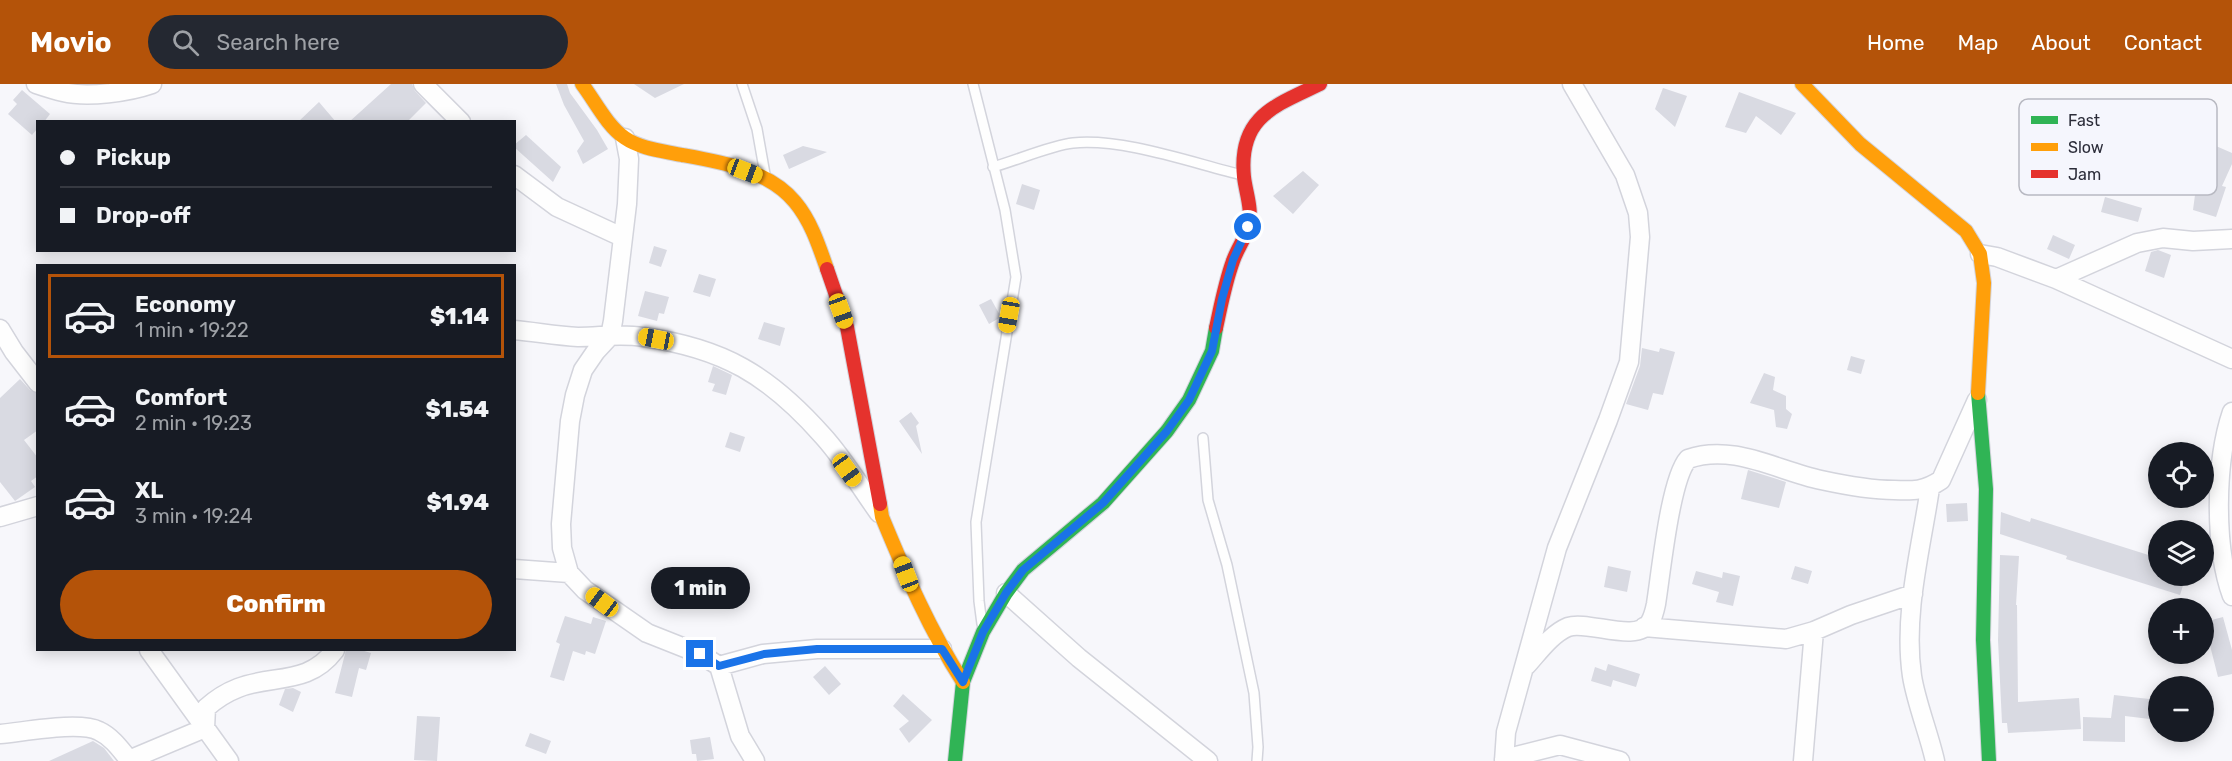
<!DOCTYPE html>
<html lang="en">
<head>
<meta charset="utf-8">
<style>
	:root { --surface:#171b24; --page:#242831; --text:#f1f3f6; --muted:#9ea1a6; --line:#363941; --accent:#b45309 }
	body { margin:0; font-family:Rubik,sans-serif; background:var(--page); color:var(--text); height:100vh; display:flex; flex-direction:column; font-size:22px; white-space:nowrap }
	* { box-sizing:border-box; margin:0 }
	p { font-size:20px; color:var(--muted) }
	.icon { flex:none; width:33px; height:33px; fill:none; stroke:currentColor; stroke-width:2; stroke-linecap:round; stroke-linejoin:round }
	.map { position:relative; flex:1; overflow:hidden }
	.details { position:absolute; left:36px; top:180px; width:480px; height:387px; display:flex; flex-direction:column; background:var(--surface); border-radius:0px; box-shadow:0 3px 15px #0003 }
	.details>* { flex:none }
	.hud { position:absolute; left:36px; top:36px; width:480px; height:132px; border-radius:0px; box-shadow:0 3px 15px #0003; display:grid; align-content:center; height:132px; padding:0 24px; background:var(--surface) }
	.controls { position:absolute; left:2148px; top:358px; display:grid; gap:12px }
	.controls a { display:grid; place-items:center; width:66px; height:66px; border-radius:50%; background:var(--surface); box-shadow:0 3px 15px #0003; font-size:30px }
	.end { position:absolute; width:27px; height:27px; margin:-14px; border:8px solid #1a73e8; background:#fff; box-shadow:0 0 0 3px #fff }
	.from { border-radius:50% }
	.bubble { position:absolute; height:42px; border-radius:21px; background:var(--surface); box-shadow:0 3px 15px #0003; font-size:20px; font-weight:800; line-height:42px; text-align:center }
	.car { position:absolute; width:18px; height:36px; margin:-18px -9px; border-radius:8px; box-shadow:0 0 4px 2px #0007; background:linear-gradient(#f5c518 24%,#345 0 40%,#f5c518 0 76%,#345 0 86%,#f5c518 0) }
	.hud b { display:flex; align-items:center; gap:21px; height:57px; font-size:22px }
	.hud b+b { border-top:2px solid var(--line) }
	.hud i { width:15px; height:15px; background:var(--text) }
	ul { padding:10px 0 0; list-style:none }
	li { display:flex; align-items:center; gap:18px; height:84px; margin:0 12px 9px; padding:0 12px; border:3px solid transparent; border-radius:0px }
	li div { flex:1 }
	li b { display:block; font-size:22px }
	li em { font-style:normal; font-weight:800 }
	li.on { border-color:var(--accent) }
	li>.icon { width:54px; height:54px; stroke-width:1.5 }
	.action { display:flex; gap:12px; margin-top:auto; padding:12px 24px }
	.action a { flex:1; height:69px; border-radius:36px; background:var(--accent); color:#fff; font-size:24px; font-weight:800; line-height:69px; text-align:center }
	header { display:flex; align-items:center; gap:36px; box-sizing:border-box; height:84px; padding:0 30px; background:var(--accent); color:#fff }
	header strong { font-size:28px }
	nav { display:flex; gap:33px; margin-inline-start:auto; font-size:21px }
	.search { width:420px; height:54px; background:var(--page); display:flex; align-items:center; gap:15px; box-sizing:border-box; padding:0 21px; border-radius:33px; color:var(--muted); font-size:22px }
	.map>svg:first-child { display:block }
	.building { fill:#d9dae2 }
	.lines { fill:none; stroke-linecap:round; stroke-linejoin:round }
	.lane-casing { stroke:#d3d4dc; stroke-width:12 }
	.street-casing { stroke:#d3d4dc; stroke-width:21 }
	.fast-casing { stroke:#d3d4dc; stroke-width:16 }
	.slow-casing { stroke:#d3d4dc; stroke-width:16 }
	.jam-casing { stroke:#d3d4dc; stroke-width:16 }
	.lane { stroke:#fefefe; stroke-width:9 }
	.street { stroke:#fefefe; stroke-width:18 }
	.fast { stroke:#30b455; stroke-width:14 }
	.slow { stroke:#ff9f0a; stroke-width:14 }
	.jam { stroke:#e5322d; stroke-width:14 }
	.route { stroke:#1a73e8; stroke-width:8 }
	.key { fill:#f5f6fd; stroke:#b8b9c2; stroke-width:1.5 }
	.key-label { font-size:16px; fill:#2b2c39 }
</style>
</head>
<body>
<header>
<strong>Movio</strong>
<div class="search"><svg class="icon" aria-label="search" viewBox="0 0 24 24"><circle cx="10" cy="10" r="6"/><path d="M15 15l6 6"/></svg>Search here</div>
<nav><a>Home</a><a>Map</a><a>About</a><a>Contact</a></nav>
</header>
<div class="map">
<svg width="2232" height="677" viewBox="0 0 2232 677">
	<rect width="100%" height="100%" fill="#f7f7fb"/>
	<!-- building -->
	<path class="building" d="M391,0H412L415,7L426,19L407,38H349Z
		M556,0H567L570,9L597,46L608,65L583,80L577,67L584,57L564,21Z
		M634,0H684L655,14Z
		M1663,4L1687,12L1675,43L1655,25Z
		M22,6L50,30L44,38H38V44L32,51L8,30L17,20L13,16Z
		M1739,8L1796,29L1781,51L1756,32L1746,49L1725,43Z
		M319,18L336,38H298Z
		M526,51L561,83L553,98L514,63V61Z
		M2200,55L2232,69V80L2222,102L2226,103L2216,133L2193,126L2197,96L2200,89L2188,83Z
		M803,62L827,68L789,85L783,71Z
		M1303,87L1319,101L1293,130L1273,112Z
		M1022,100L1040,106L1034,126L1016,120Z
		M2105,113L2142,124L2138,138L2101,128Z
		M2053,151L2075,161L2069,175L2047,165Z
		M654,162L667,166L661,183L649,179Z
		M2158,166L2171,171L2164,194L2145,187L2151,168Z
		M699,190L716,195L710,213L693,208Z
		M645,207L669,213L664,230L659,229L657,237L638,232Z
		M991,215L1001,233L989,240L979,221Z
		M764,238L785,244L780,262L758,255Z
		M1642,264L1659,268L1660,264L1675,268L1663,311L1653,309L1648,326L1626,320L1640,282Z
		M1851,272L1865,276L1861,290L1847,286Z
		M713,282L732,291L726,311L712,307L715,300L708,298Z
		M1764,289L1775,293L1773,306L1786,312V325L1792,330L1787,345L1776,343L1774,326L1750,319Z
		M20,295L30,306L38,310V346L24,356L38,374V392L31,397L35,403L15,417L0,398V314Z
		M911,328L919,339L916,342L922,370L899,337Z
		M730,348L745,353L740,368L725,363Z
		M1748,386L1786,398L1779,424L1741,415Z
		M1967,419L1968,437L1947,438L1946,420Z
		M2001,428L2030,438L2031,434L2158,474V492H2186L2180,511L2066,475L2067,472L2000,450Z
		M2000,471L2019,472L2016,521H2017L2018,618L2079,614L2081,645L2008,649L2007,639H2002L1998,556Z
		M1608,482L1631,487L1627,508L1604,503Z
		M1795,482L1812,487L1808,500L1791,495Z
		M1696,487L1722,494L1723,488L1740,492L1733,522L1716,518L1719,508L1692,500Z
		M565,532L591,540L593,533L606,537L595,570L586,567L585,571L573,567L564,597L550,593L560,560L556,558Z
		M2223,533L2232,566V590L2218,593L2204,538Z
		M346,566H361L371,569L366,586L359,584L352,613L335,609Z
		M1608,580L1640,590L1636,603L1613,596L1611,603L1591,597L1595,583L1606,587Z
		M825,582L841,600L829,611L813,593Z
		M293,604L301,608L293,628L279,621L285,605Z
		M903,610L932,636L909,659L899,645L909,637L893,622Z
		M2114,611L2158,616V636L2125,632V658L2083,657V633L2111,634Z
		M417,632L440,633L437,677L414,676Z
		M530,649L551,657L546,670L525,662Z
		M710,653L714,675L697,677L696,670H692L690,656Z
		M93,657L104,664L114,677H49Z"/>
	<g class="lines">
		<!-- lane casing -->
		<g class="lane-casing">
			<path id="lane" d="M742,0L757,45L765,90
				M973,0L1005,126L1016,193L976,438L979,517L982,540
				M993,83C1015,77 1052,61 1073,59C1124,54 1192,79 1242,91
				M1203,354L1208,416L1227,481L1254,609L1258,663L1257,677"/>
		</g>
		<!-- street casing -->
		<g class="street-casing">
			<path id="street" d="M36,0C45,3 54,6 63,8C88,14 129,8 152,0
				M423,0L461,38
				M625,54L629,75L627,120L613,237L610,252L596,267L583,286L575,311L570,337L561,440L562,464L569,489L585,506L647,549L700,570L719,582L740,652L755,677
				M514,91L557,123L622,153
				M1980,170L1997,173L2056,195L2232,275
				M2056,195L2137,159L2163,154L2193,157L2232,155
				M0,245L14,268L38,299
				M514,246C536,248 557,252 578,253C600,253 621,249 643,253C723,264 769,291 823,352C844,375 861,404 879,429
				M2232,328C2215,378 2214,463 2232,512
				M1930,404C1921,465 1903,530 1912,592C1916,618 1929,650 1935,677
				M0,433L38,422
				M514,485L569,489
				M1006,509L1079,574L1208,677
				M1644,543L1786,555L1814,547L1851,531L1913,510
				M149,566L229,677
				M719,582L763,570L817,565H942
				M1526,582C1538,569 1551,550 1568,543C1588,536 1637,560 1650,538C1653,533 1655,525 1656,520C1661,489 1670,395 1688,375C1733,359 1778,387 1821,396C1844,401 1870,406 1894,406C1913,407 1925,407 1941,396L1977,316
				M205,644L206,624C216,615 225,609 238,604C273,590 308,602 335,566
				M0,650C24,648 79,637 99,647C112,653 121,666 130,677
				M1504,675L1560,661L1620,677
				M132,677L136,673L205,644
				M1504,677L1506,648L1557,464L1608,336L1629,278L1640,153L1638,129L1625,91L1572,0
				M1803,677L1814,547"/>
		</g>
		<!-- fast casing -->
		<g class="fast-casing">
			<path id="fast" d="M1978,309L1986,405L1983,556L1989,677
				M955,677L963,598L983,548L1006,509L1023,486L1103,419L1167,347L1189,316L1212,267L1216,244"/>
		</g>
		<!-- slow casing -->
		<g class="slow-casing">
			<path id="slow" d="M582,0C595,17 607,42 625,54C641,65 664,67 682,71C721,78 769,86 795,118C811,137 819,162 827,185
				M1802,0L1860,60L1966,147L1980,170L1984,199L1978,309
				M880,420L882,433C906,491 929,545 963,598"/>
		</g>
		<!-- jam casing -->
		<g class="jam-casing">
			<path id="jam" d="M827,185L847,243L880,420
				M1216,244C1221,221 1225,199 1233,177C1237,165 1245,155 1248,143C1253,126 1246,110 1244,93C1238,33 1274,22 1320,0"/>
		</g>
		<!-- lane -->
		<use href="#lane" class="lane"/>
		<!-- street -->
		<use href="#street" class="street"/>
		<!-- fast -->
		<use href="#fast" class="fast"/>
		<!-- slow -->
		<use href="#slow" class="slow"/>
		<!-- jam -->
		<use href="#jam" class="jam"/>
	</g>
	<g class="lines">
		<!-- route -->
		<path class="route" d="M700,570L719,582L764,570L817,565H942L963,598L983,548L1006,509L1023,486L1103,419L1167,347L1189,316L1212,267L1222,215L1233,176L1248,143"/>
	</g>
	<!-- legend -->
	<rect x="2019" y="15" width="198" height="96" rx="9" class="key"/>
	<rect x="2031" y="32" width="27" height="8" fill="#30b455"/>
	<rect x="2031" y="59" width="27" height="8" fill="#ff9f0a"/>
	<rect x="2031" y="86" width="27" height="8" fill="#e5322d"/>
	<g class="key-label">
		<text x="2068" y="42">Fast</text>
		<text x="2068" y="69">Slow</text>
		<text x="2068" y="96">Jam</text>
	</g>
</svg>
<div class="controls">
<a><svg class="icon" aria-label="locate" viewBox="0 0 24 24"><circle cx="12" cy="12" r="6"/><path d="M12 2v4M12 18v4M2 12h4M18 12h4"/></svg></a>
<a><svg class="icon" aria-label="layers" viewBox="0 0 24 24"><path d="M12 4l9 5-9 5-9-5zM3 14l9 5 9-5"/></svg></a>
<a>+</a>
<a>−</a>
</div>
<i class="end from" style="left:1248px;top:143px"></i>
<i class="end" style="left:700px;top:570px"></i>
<div class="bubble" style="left:651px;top:483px;width:99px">1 min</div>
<i class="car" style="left:745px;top:87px;rotate:111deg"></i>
<i class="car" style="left:841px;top:227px;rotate:160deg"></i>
<i class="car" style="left:1009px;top:231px;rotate:190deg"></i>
<i class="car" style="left:656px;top:255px;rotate:281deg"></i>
<i class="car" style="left:847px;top:386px;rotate:144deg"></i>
<i class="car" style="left:906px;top:490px;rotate:339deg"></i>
<i class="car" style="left:602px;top:518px;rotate:307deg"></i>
<div class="hud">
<b><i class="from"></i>Pickup</b>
<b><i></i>Drop-off</b>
</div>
<section class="details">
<ul>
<li class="on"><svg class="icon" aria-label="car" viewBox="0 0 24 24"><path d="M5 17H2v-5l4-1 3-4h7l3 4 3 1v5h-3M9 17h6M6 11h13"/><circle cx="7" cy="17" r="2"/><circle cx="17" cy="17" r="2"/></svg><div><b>Economy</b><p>1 min · 19:22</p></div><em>$1.14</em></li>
<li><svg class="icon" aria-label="car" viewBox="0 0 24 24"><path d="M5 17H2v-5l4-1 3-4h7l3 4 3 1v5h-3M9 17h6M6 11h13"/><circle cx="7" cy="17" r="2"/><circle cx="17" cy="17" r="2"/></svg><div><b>Comfort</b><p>2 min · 19:23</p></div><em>$1.54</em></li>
<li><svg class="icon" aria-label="car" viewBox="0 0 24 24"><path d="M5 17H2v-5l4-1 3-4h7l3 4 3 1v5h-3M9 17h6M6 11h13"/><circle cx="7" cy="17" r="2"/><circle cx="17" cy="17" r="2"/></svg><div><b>XL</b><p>3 min · 19:24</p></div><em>$1.94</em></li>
</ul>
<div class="action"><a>Confirm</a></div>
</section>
</div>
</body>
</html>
